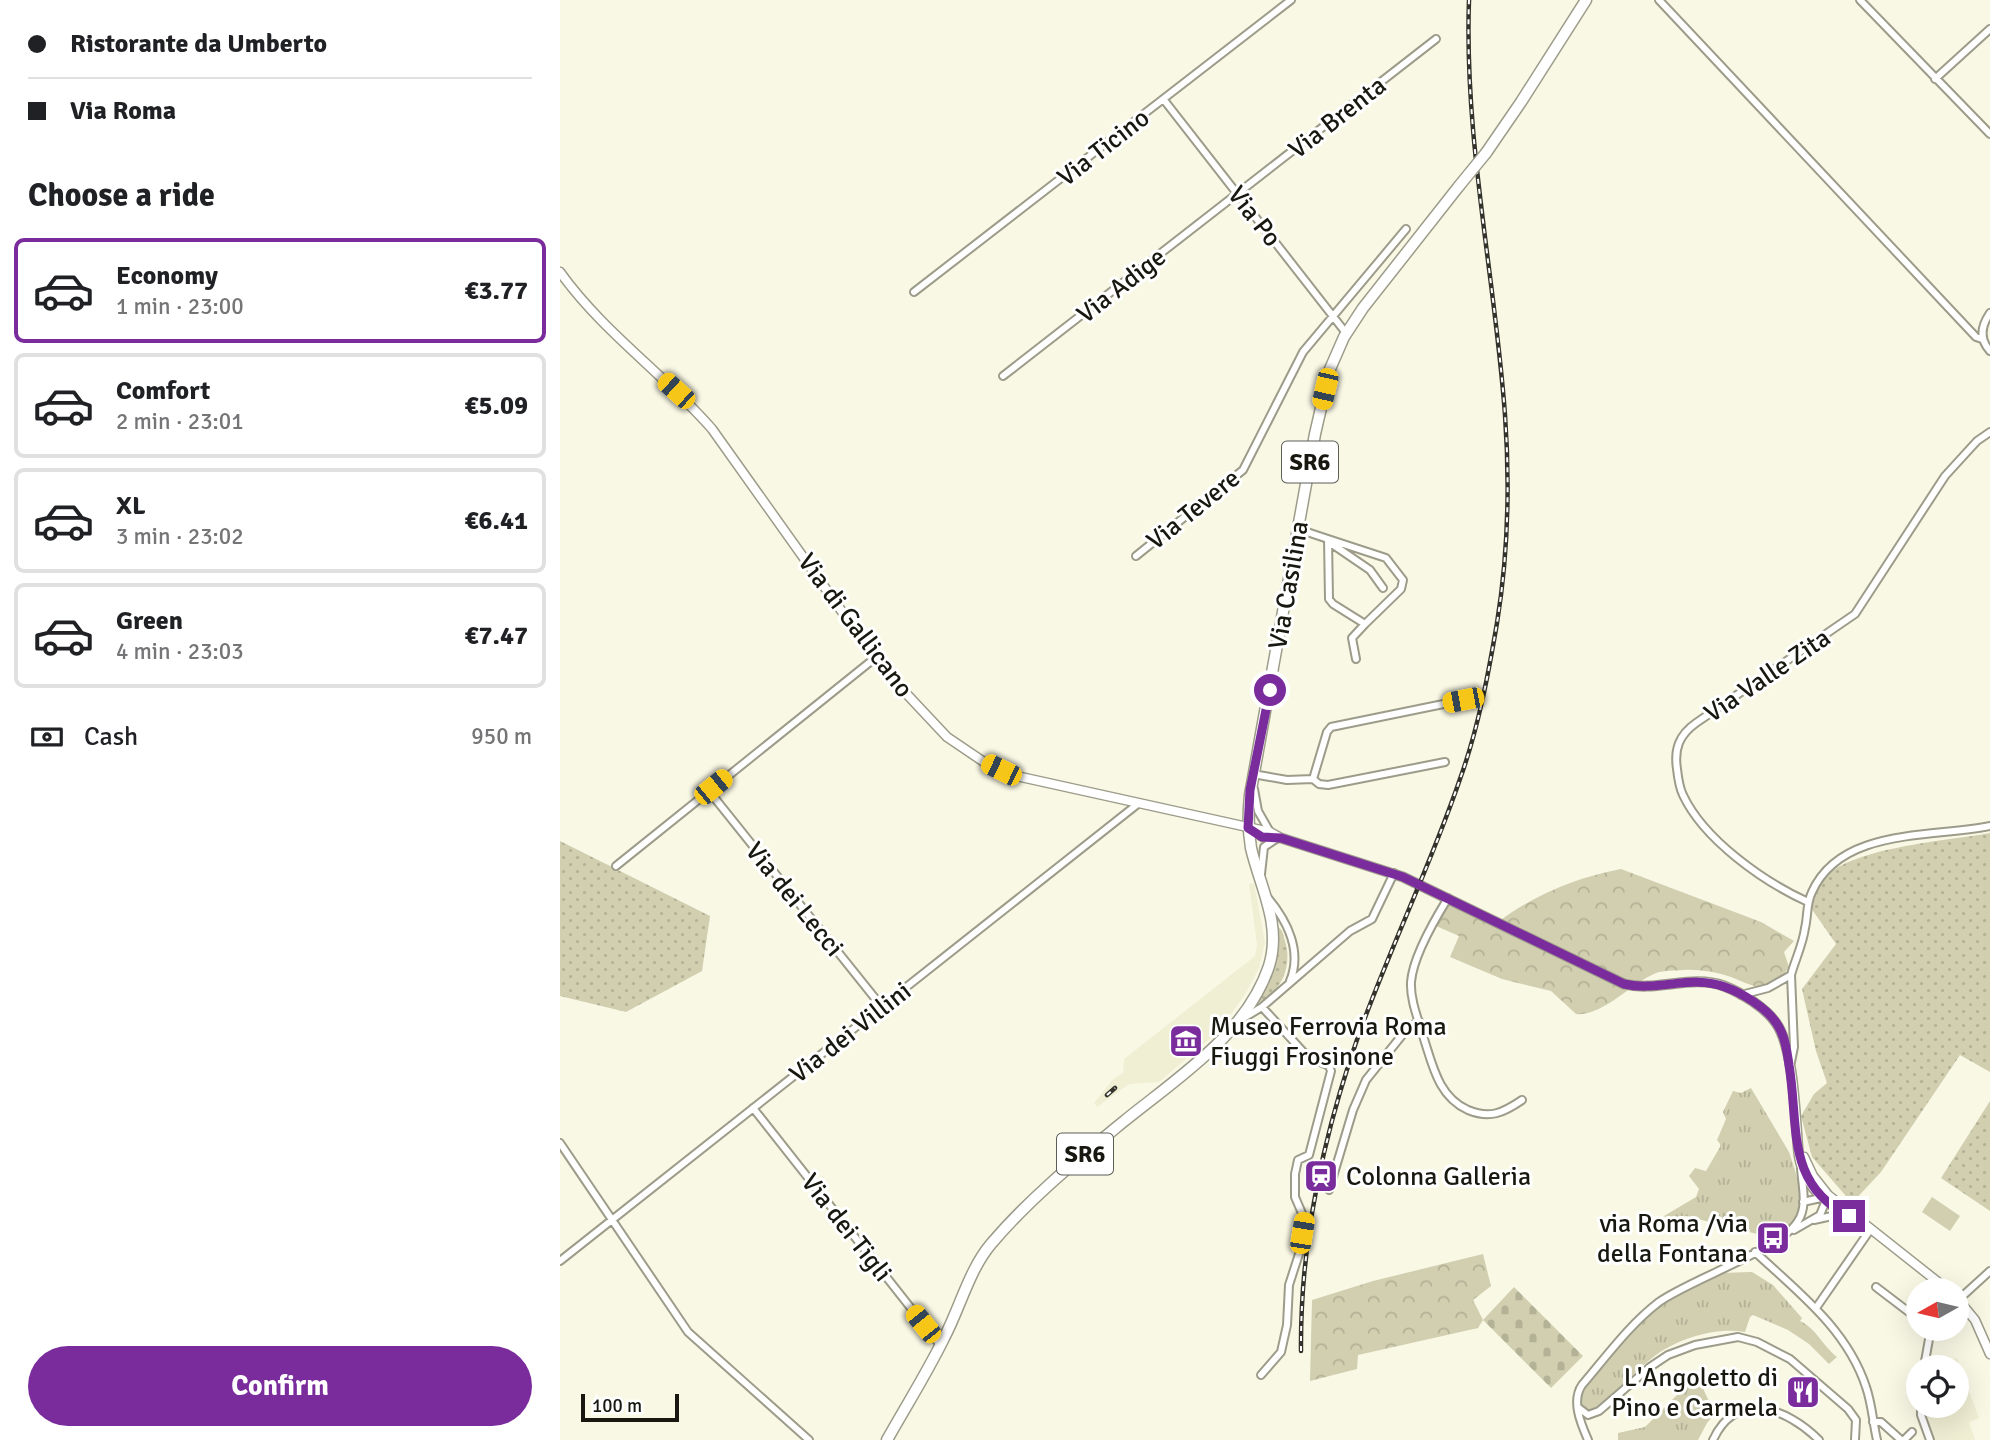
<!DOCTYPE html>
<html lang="en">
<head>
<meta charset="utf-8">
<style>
	:root { --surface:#fff; --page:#f2f2f2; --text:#202124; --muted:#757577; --line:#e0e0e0; --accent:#7a2b9c }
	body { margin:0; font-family:Signika,sans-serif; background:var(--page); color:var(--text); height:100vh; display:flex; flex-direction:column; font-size:26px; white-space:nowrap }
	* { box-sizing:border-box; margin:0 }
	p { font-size:23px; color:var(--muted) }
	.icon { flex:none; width:38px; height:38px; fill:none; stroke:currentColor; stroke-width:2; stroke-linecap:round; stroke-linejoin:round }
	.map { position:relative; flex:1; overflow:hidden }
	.drawer { display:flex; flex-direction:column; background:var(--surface); width:560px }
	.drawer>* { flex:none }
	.banner { display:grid; align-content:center; height:154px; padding:0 28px; background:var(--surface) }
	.needle { width:46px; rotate:262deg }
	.controls { position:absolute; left:1346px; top:1278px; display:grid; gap:14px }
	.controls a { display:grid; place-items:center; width:63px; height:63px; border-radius:50%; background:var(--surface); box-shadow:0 7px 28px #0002; font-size:35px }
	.scale { position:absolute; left:21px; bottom:18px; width:98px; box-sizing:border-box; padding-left:7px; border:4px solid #181811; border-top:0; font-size:19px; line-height:24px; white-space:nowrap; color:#181811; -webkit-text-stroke:5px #fff; paint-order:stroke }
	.end { position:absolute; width:32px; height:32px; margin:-16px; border:9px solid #7a2b9c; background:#fff; box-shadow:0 0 0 4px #fff }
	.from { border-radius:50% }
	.car { position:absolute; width:21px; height:42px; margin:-21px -10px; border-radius:9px; box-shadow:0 0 5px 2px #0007; background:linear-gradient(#f5c518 24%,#345 0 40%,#f5c518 0 76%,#345 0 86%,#f5c518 0) }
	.banner b { display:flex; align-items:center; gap:24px; height:66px; font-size:26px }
	.banner b+b { border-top:2px solid var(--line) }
	.banner i { width:18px; height:18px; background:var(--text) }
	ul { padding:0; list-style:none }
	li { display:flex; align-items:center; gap:21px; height:105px; margin:0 14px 10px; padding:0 14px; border:4px solid var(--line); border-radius:10px }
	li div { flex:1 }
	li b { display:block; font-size:26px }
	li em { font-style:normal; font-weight:700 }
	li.active { border-color:var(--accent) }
	li>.icon { width:63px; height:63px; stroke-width:1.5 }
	h2 { padding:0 28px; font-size:32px; line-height:84px }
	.pay { display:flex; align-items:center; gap:18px; height:77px; padding:0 28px; font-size:26px }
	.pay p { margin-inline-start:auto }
	.button { display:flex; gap:14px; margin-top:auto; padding:14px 28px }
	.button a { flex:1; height:80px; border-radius:42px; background:var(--accent); color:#fff; font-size:28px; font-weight:700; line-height:80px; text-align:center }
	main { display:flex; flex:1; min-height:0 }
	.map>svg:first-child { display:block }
	.built { fill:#f0efd4 }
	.grass { fill:url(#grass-dots) }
	.forest { fill:url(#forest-crowns) }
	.cemetery { fill:url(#cemetery-stones) }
	.park { fill:url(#park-tufts) }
	.pitch { fill:#d1cfb0 }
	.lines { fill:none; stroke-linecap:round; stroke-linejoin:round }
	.minor-casing { stroke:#9d9c8a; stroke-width:10 }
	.tertiary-casing { stroke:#9d9c8a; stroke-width:11 }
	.primary-casing { stroke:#9d9c8a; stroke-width:13 }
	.minor { stroke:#fff; stroke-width:6 }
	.tertiary { stroke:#fff; stroke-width:8 }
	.primary { stroke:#fff; stroke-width:10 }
	.rail-casing { stroke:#33332b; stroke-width:4.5 }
	.rail { stroke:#fff; stroke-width:2; stroke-dasharray:5; stroke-linecap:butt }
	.primary-bridge-casing { stroke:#9d9c8a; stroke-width:13; stroke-linecap:butt }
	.primary-bridge { stroke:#fff; stroke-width:10 }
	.route { stroke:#7a2b9c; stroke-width:9 }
	.labels { text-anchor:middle; stroke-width:6; stroke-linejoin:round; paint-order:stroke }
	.shield { fill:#fff; stroke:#5d5d58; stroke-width:2 }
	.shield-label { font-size:24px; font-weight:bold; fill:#181811 }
	.street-label { font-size:26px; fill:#181811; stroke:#fff }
	.poi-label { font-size:26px; fill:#181811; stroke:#fff; text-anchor:start }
</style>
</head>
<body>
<main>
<section class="drawer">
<div class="banner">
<b><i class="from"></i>Ristorante da Umberto</b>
<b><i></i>Via Roma</b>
</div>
<h2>Choose a ride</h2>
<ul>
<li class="active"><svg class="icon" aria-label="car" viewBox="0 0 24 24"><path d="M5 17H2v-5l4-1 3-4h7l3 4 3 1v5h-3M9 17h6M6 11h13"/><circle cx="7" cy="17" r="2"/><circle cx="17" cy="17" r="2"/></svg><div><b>Economy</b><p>1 min · 23:00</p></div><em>€3.77</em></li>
<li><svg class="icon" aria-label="car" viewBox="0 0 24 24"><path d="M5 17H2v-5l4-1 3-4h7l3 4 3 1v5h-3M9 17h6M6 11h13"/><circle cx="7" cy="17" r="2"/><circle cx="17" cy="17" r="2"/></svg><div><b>Comfort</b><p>2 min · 23:01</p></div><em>€5.09</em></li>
<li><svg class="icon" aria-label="car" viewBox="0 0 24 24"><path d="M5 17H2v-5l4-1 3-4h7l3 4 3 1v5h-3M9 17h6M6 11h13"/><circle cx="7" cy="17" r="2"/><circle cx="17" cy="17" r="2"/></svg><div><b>XL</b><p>3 min · 23:02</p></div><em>€6.41</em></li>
<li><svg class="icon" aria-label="car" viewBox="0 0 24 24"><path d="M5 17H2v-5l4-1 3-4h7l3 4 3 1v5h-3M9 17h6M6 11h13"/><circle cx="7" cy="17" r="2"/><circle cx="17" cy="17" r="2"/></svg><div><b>Green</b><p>4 min · 23:03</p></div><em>€7.47</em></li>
</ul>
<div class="pay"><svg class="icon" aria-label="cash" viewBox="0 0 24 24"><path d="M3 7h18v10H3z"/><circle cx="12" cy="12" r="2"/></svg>Cash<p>950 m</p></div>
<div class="button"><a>Confirm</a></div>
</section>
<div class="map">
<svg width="1430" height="1440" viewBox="0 0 1430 1440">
	<defs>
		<pattern id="grass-dots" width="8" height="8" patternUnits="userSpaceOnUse" patternTransform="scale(1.75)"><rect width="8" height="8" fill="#d1cfb0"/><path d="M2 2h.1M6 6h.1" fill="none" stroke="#b3b196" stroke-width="1.8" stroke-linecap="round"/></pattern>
		<pattern id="forest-crowns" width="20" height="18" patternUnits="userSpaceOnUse" patternTransform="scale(1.75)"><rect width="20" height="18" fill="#d1cfb0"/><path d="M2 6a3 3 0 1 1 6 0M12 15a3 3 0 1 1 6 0" fill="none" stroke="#b3b196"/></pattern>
		<pattern id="cemetery-stones" width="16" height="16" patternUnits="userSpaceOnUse" patternTransform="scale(1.75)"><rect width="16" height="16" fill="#d1cfb0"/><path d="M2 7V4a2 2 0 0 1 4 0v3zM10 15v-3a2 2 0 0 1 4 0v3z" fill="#b3b196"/></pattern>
		<pattern id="park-tufts" width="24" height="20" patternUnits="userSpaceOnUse" patternTransform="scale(1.75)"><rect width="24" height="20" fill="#d1cfb0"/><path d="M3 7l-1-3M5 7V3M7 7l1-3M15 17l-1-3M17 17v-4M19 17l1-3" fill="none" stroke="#b3b196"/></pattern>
	</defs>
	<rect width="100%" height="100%" fill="#f9f8e5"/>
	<!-- built -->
	<path class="built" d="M694,883L705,942L699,968L686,993L659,1031L599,1082L569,1084L537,1107L534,1103L553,1079L563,1073L564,1059L695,956L697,945L689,884Z
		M1397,1358L1419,1418L1409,1422L1415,1440H1372L1363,1407L1396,1405V1367H1369Z"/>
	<!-- grass -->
	<path class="grass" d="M1430,833V1072L1400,1055L1321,1172L1292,1203L1252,1157L1241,1116L1254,1094L1267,1083L1256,1051L1242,989L1276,944L1251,908C1254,900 1255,888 1260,882C1286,847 1388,841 1430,833Z
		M0,841L150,916L142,971L66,1012L0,996Z
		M718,927C723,930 723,934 725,941C733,967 721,992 697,1004L715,959Z
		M1430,1101V1211L1381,1178Z"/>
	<!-- forest -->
	<path class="forest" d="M1061,869L1201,922L1234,941L1224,952L1229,967C1209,997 1199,988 1171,977C1157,972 1137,969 1123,970C1115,971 1104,970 1096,973C1073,982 1042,1017 1016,1014L991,991L942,979L890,957L899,936L876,926L879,917L889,904L933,926C971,896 1014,878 1061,869Z
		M923,1254L931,1286L913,1300L923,1320L918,1328L798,1355L797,1369L750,1381L752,1300L813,1281Z"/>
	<!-- cemetery -->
	<path class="cemetery" d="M954,1287L1023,1356L991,1388L923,1320Z"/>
	<!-- park -->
	<path class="park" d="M1191,1088L1229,1152C1235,1170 1247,1202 1236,1220C1231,1228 1220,1233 1213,1238L1126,1216L1106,1218L1104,1216L1136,1197L1139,1189L1129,1176L1135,1168L1146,1171L1160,1147V1144L1157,1140L1166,1119L1163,1112L1173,1091L1181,1093Z
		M1192,1272L1213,1285L1242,1318L1240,1321C1256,1328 1262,1345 1277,1357L1269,1364L1249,1344L1228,1330L1193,1315L1190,1317L1185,1332C1156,1327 1120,1338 1096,1355C1074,1371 1059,1392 1038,1408L1030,1410L1023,1407L1020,1395L1027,1385L1078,1325L1100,1305L1161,1273Z
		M1139,1380L1155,1414L1147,1423L1138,1440H1058V1433L1085,1427L1122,1390Z"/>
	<!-- pitch -->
	<path class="pitch" d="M1372,1197L1400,1216L1390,1231L1362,1212Z"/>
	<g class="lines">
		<!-- minor casing -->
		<g class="minor-casing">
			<path id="minor" d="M1099,0L1416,337L1422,339
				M1300,0L1430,134
				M1375,79L1430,29
				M604,100L786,333
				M354,292L731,0
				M1430,313C1421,326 1419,339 1430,351
				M443,376L876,39
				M738,529L768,539L769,599L773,604L805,624L841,589L843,580L826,558L768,539
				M769,542L810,570L823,588
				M576,556L683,470L743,352L846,229
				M796,659L792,638L805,624
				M693,774L727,780L753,779L759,784L768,785L885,762
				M753,779L767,732L771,727L903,700
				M694,789L698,811L710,832
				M149,791L322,1007
				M56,866L315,658
				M701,874L704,847L716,839
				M708,898C728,922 742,952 730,981
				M888,898C875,919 853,956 851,982C850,1001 859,1021 864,1039C873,1067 879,1097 908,1110C930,1119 943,1113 962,1100
				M1248,902C1204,882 1144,840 1123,795C1119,787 1118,778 1117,769C1114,749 1119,735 1136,723L1295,614L1385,476L1417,441L1430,432
				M1231,975L1234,1047L1231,1062
				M1181,995L1208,988L1231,975C1235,960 1243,944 1245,928C1248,916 1246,904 1252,892C1281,827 1373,838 1430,826
				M682,1019L702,1007L790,931L812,919L834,873
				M193,1108L380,1345
				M0,1143L128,1332L249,1440
				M769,1190L793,1110L806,1080L847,1029L859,1021
				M1243,1202L1265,1197
				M1254,1220L1272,1216L1288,1215
				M1234,1230L1260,1215L1267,1198
				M1195,1252C1238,1292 1287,1329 1306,1387C1312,1404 1313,1423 1317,1440
				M0,1261L579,803
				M1316,1287L1358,1319
				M1396,1302L1430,1271
				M1256,1308L1310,1230
				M1364,1367L1371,1328
				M701,1375L721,1352L727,1325L729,1285L739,1254L744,1218L735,1197V1174L738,1160L749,1155L771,1071L769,1066L747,1056L702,1007
				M1361,1405V1415L1370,1440
				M1019,1408L1028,1415L1039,1411L1090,1367L1108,1355L1135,1345L1178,1337L1197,1342L1230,1359L1288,1409L1296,1420L1295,1440
				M1313,1422H1321L1341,1440
				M1028,1440C1021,1424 1011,1401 1022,1385C1046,1357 1069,1325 1099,1302C1131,1279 1222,1249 1238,1221C1248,1206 1242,1185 1241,1168
				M1153,1440C1176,1389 1227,1408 1259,1440
				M1344,1440L1352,1432"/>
		</g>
		<!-- tertiary casing -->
		<g class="tertiary-casing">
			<path id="tertiary" d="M0,272C42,331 104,374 152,429L315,658L341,688L387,737L424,762L461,777L710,832L721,838L843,877L1064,984C1097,992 1132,974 1164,986C1182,993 1206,1008 1216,1023C1232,1045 1235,1105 1237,1133C1238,1147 1238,1162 1245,1174C1255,1197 1275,1209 1296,1219
				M692,830L703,837L721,838
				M1244,1157L1253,1176L1268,1195L1388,1290
				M1396,1297L1415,1320L1430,1354"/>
		</g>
		<!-- primary casing -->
		<g class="primary-casing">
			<path id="primary" d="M926,153L961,102L1026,0
				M327,1440C346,1406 367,1373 384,1338C400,1308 409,1270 431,1244C470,1198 517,1160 563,1122C617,1078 686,1035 709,966C722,924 700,887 691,848C688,830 688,813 690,795L755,434L770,369L784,337L803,308L899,186"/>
		</g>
		<!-- minor -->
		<use href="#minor" class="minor"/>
		<!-- tertiary -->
		<use href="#tertiary" class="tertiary"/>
		<!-- primary -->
		<use href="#primary" class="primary"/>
		<!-- rail casing -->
		<g class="rail-casing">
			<path id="rail" d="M547,1095L555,1088
				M741,1351C740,1243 764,1132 800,1031C831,946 871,864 900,779C918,729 928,676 937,623C948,555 950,485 945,415C935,277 904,140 909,0"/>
		</g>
		<!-- rail -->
		<use href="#rail" class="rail"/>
		<!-- primary-bridge casing -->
		<g class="primary-bridge-casing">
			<path id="primary-bridge" d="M899,186L926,153"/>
		</g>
		<!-- primary-bridge -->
		<use href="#primary-bridge" class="primary-bridge"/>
	</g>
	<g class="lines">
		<!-- route -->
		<path class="route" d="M710,690L690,790L688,828L702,837L721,838L843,877L1064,984C1098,992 1132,974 1165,987C1182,993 1207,1008 1217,1024C1225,1036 1227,1051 1229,1065C1239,1125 1225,1184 1289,1216"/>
	</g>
	<!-- icons -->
	<defs>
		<g id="museum-square" transform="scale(1.75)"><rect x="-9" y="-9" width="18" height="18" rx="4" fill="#7a2b9c" stroke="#fff"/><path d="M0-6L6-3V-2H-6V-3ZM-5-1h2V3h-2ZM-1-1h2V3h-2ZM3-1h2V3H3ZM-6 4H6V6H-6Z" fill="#fff"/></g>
		<g id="station-square" transform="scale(1.75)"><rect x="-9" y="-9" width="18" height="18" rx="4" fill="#7a2b9c" stroke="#fff"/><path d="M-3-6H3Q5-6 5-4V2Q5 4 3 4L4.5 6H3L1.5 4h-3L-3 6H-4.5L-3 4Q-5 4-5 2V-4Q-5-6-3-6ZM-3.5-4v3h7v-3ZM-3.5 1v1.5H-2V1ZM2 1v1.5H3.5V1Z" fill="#fff"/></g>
		<g id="bus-square" transform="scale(1.75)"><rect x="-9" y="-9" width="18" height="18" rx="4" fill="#7a2b9c" stroke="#fff"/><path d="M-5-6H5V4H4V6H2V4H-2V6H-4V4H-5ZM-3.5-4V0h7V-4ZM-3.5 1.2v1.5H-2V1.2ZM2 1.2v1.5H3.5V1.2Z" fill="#fff"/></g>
		<g id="restaurant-square" transform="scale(1.75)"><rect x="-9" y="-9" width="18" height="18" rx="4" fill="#7a2b9c" stroke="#fff"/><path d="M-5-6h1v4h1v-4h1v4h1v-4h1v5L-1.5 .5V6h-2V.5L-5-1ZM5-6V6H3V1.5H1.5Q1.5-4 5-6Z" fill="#fff"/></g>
	</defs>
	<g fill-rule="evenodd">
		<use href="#museum-square" x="626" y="1041"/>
		<use href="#station-square" x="761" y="1176"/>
		<use href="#bus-square" x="1213" y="1238"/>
		<use href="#restaurant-square" x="1243" y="1392"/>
	</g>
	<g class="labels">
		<!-- shield labels -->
		<g class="shield">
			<rect x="722" y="441.5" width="56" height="41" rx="5"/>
			<rect x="497" y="1133.5" width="56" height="41" rx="5"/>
		</g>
		<g class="shield-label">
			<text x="750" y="470">SR6</text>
			<text x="525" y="1162">SR6</text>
		</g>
		<!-- street labels -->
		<g class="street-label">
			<text transform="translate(777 117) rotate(-38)" y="9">Via Brenta</text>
			<text transform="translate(543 147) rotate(-38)" y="9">Via Ticino</text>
			<text transform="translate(695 216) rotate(52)" y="9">Via Po</text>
			<text transform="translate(561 285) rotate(-38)" y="9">Via Adige</text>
			<text transform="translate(633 509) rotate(-39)" y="9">Via Tevere</text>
			<text transform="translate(728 585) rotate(-80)" y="9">Via Casilina</text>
			<text transform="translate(296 625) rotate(53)" y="9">Via di Gallicano</text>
			<text transform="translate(1207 675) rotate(-34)" y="9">Via Valle Zita</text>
			<text transform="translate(235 899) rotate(51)" y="9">Via dei Lecci</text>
			<text transform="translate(290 1032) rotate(-38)" y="9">Via dei Villini</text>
			<text transform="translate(287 1227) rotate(52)" y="9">Via dei Tigli</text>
		</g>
		<!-- poi labels -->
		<g class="poi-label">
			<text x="650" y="1035">Museo Ferrovia Roma<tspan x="650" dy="30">Fiuggi Frosinone</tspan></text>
			<text x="786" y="1185">Colonna Galleria</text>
			<text x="1188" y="1232" text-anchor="end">via Roma /via<tspan x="1188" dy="30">della Fontana</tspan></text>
			<text x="1218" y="1386" text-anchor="end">L'Angoletto di<tspan x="1218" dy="30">Pino e Carmela</tspan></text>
		</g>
	</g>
</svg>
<div class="controls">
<a><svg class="needle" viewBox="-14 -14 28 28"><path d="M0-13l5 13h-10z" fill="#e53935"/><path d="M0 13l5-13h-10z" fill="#757577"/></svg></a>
<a><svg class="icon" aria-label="locate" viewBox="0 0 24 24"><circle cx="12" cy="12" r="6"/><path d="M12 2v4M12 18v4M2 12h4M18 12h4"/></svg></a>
</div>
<div class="scale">100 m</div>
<i class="end from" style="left:710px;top:690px"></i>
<i class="end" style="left:1289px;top:1216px"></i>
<i class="car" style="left:765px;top:389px;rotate:193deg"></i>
<i class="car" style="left:116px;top:391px;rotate:312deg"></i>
<i class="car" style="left:903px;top:700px;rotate:259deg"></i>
<i class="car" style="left:441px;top:770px;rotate:296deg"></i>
<i class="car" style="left:153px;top:787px;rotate:51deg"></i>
<i class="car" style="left:742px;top:1233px;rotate:9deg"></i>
<i class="car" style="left:363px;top:1324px;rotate:321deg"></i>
</div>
</main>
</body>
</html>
